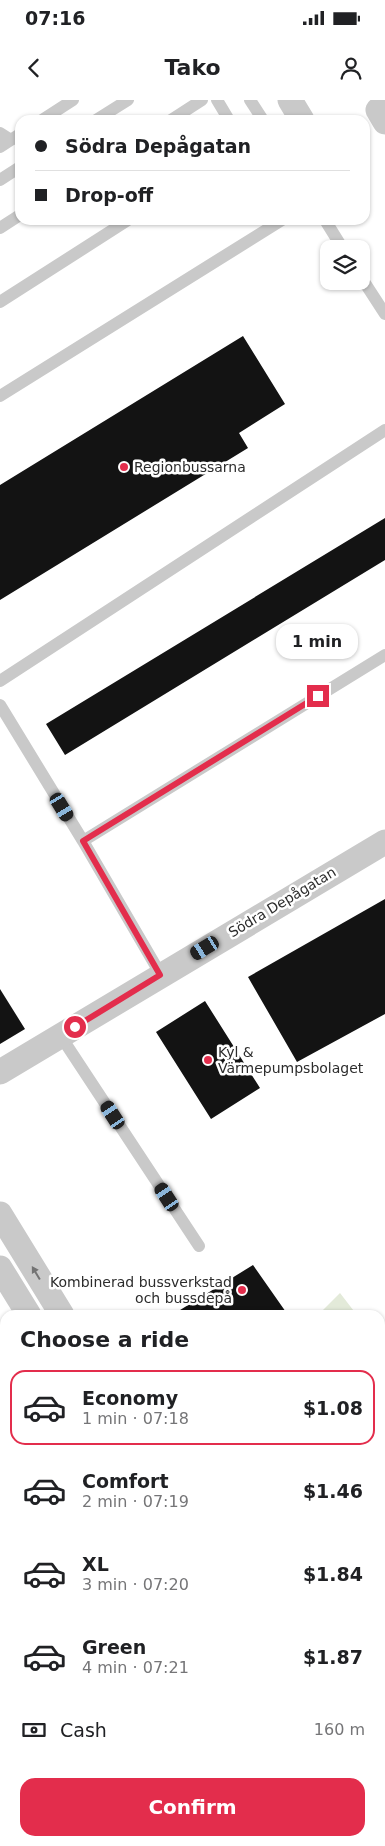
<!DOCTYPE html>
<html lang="en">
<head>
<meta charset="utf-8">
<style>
	:root { --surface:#fff; --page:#f6f6f6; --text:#202124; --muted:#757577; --line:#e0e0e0; --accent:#e32d4c }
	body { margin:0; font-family:"DejaVu Sans",sans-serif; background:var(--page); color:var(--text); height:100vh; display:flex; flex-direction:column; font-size:19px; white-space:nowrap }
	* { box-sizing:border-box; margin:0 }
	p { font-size:16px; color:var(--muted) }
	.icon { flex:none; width:28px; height:28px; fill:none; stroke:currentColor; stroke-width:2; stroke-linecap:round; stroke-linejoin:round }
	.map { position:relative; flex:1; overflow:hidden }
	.details { position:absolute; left:0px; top:1210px; width:385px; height:536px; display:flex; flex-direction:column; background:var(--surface); border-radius:15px 15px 0 0; box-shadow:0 1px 4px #0004 }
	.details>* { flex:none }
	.hud { position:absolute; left:15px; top:15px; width:355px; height:110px; border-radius:15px; box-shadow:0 1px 4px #0004; display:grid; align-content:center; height:110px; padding:0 20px; background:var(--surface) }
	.fabs { position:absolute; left:320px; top:140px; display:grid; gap:10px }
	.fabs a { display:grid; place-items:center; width:50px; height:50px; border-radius:10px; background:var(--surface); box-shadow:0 1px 4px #0004; font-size:25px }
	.end { position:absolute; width:22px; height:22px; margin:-11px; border:6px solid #e32d4c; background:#fff; box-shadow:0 0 0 2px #fff }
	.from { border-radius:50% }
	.bubble { position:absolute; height:35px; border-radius:15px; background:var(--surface); box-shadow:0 1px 4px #0004; font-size:16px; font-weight:600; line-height:35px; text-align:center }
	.car { position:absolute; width:15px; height:30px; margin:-15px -8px; border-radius:6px; box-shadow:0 0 4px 1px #0007; background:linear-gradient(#222 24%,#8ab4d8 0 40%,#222 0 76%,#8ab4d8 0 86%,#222 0) }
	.hud b { display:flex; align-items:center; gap:18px; height:48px; font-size:19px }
	.hud b+b { border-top:1px solid var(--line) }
	.hud i { width:12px; height:12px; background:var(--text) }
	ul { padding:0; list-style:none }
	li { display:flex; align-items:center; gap:15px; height:75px; margin:0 10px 8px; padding:0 10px; border:2px solid transparent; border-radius:15px }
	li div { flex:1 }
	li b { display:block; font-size:19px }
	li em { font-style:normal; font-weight:600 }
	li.active { border-color:var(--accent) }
	li>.icon { width:45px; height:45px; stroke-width:1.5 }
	h2 { padding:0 20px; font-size:22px; line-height:60px }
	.pay { display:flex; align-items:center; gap:12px; height:55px; padding:0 20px; font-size:19px }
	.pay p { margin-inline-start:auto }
	.primary-button { display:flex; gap:10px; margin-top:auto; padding:10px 20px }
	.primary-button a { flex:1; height:58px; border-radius:15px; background:var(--accent); color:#fff; font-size:20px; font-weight:600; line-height:58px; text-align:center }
	.status { display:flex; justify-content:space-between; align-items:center; height:35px; padding:0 25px; background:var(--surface); direction:ltr }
	.status svg { height:14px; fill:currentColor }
	header { display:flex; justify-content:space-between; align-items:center; height:65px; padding:0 20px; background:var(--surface); font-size:22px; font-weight:600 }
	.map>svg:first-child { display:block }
	.green { fill:#e3ead9 }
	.building { fill:#131313 }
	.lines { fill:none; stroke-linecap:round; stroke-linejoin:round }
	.lane { stroke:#c9c9c9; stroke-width:12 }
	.street { stroke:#c9c9c9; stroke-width:25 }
	.oneway { fill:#737373 }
	.route { stroke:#e32d4c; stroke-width:6 }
	.poi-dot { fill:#e32d4c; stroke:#fff; stroke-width:2 }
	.labels { text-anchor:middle; stroke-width:5; stroke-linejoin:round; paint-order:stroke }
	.poi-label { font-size:14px; fill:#2c2c2c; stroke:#fff; text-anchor:start }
	.street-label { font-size:14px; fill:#2c2c2c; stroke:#fff }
</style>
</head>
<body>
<div class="status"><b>07:16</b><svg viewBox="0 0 49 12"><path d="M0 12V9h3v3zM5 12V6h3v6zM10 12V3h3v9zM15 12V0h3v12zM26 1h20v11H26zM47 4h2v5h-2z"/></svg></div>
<header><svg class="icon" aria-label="back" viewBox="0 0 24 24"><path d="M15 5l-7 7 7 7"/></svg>Tako<svg class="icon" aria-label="person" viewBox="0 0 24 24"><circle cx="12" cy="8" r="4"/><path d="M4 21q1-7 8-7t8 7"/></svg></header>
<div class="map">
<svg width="385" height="1746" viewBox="0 0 385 1746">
	<rect width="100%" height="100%" fill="#fff"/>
	<!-- green -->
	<path class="green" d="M340,1193L357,1215H318Z
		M380,1244L385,1250V1451L380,1454Z
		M0,1245L5,1253V1553L0,1556Z
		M380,1541L385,1543V1670L380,1662Z"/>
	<!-- building -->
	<path class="building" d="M243,236L285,304L239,333L248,348L0,500V385Z
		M385,418V460L65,655L46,624Z
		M385,799V914L297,962L248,877Z
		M0,889L25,929L0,944Z
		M205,901L260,988L211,1019L156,932Z
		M253,1165L288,1215H172Z"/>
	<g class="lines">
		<!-- lane -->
		<path class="lane" d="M217,0L229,20
			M250,0L263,20
			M42,20L73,0
			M96,20L128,0
			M171,20L202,0
			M0,33L11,40
			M0,47L20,34
			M0,80L20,67
			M325,120L343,149
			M0,128L20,115
			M361,177L385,214
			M0,202L128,120
			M0,296L282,120
			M0,581L385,330
			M0,605L83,741L385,555
			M83,741L161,875
			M60,935L199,1146
			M0,1704L5,1707
			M58,1741L64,1746
			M146,1741L149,1746"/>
		<!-- street -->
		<path class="street" d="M290,0L302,20
			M385,7L378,10L385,22
			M0,972L385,742
			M0,1114L62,1215
			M0,1168L29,1215
			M380,1467L385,1465
			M380,1518L385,1520
			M344,1741L346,1746
			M369,1741L371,1746"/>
	</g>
	<!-- one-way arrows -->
	<defs><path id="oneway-solid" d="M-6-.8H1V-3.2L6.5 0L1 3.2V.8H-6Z" transform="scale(1.25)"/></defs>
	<use class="oneway" href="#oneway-solid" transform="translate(36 1173) rotate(-121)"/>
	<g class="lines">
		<!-- route -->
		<path class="route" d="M75,927L160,875L83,741L318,596"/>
	</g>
	<!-- markers -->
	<g class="poi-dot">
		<circle cx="124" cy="367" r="5"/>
		<circle cx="208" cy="960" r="5"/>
		<circle cx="242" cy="1190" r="5"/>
	</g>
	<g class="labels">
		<!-- poi labels -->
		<g class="poi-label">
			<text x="134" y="372">Regionbussarna</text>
			<text x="218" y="957">Kyl &amp;<tspan x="218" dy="16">Värmepumpsbolaget</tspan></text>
			<text x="232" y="1187" text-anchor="end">Kombinerad bussverkstad<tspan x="232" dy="16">och bussdepå</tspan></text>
		</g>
		<!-- street labels -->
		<g class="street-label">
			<text transform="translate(282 802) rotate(-31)" y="5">Södra Depågatan</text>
		</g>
	</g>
</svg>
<div class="fabs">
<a><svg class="icon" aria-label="layers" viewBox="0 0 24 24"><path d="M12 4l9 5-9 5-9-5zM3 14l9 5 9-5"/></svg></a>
</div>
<i class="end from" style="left:75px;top:927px"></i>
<i class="end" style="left:318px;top:596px"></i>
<div class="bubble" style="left:276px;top:524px;width:82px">1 min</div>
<i class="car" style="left:62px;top:707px;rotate:149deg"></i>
<i class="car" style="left:205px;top:848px;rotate:239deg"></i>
<i class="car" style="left:113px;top:1015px;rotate:327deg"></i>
<i class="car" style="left:167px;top:1097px;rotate:327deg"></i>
<div class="hud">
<b><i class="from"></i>Södra Depågatan</b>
<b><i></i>Drop-off</b>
</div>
<section class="details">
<h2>Choose a ride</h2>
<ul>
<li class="active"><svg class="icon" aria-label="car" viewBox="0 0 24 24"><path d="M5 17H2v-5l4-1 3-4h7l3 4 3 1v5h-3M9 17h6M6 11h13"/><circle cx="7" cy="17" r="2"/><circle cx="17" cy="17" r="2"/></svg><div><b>Economy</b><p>1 min · 07:18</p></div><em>$1.08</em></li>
<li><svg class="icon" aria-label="car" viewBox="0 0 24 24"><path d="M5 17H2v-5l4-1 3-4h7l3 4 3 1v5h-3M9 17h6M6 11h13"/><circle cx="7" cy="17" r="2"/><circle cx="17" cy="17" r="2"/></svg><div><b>Comfort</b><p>2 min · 07:19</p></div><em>$1.46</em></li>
<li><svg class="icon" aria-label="car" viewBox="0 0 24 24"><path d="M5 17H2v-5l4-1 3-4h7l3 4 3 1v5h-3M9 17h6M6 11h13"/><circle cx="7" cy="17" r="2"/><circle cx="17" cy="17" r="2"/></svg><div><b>XL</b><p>3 min · 07:20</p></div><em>$1.84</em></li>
<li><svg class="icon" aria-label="car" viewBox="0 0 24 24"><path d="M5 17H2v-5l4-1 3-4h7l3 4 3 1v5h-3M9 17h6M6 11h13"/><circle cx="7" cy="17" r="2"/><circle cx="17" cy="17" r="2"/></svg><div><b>Green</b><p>4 min · 07:21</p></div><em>$1.87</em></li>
</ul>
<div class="pay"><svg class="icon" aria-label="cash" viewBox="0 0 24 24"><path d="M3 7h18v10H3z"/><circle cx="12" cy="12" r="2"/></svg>Cash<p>160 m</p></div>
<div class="primary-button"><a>Confirm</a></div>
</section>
</div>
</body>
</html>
